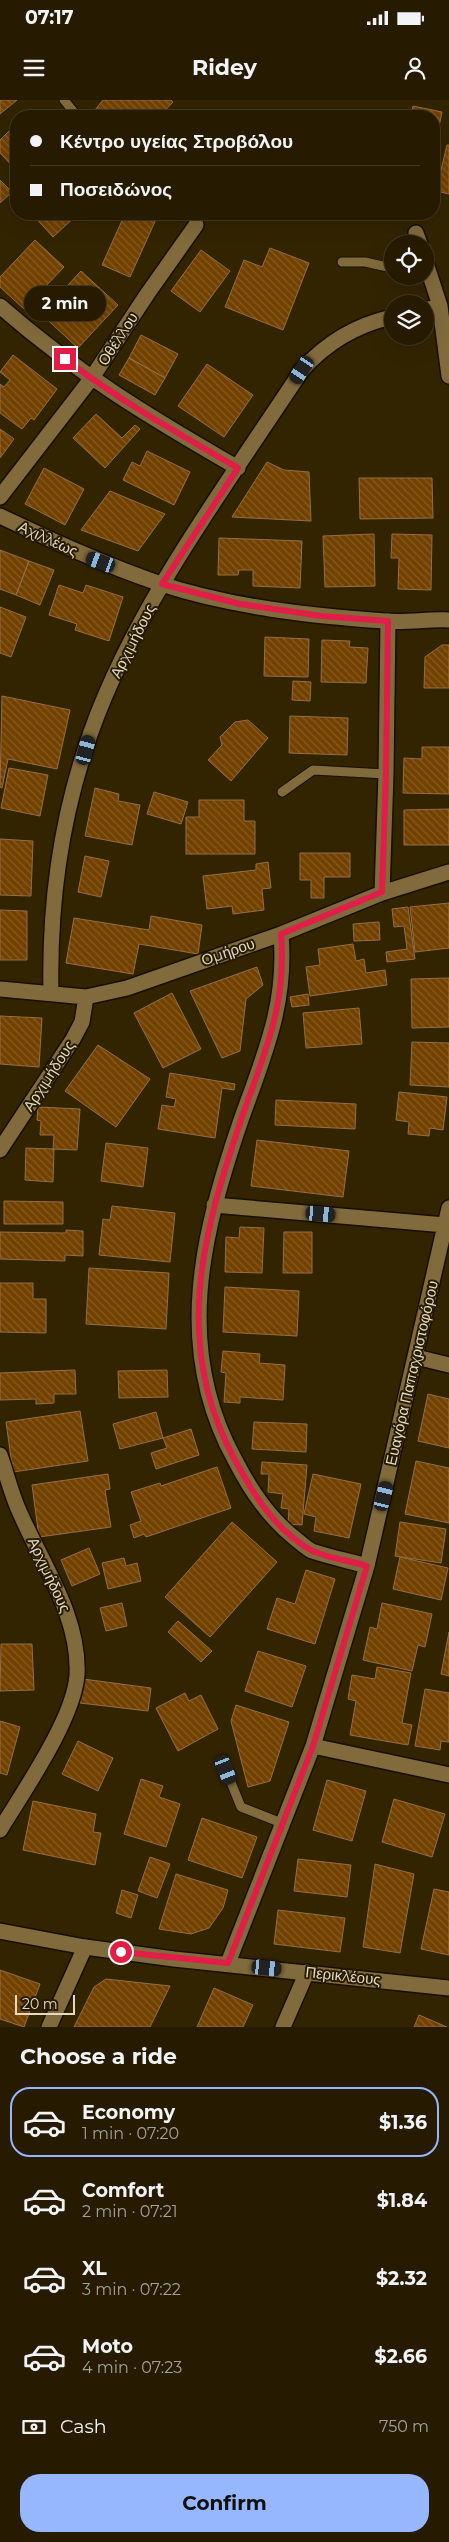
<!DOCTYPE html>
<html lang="en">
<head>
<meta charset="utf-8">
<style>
	:root { --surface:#261b00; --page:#2e240a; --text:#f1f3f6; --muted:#a4a199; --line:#423922; --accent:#96b6fd }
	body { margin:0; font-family:Montserrat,sans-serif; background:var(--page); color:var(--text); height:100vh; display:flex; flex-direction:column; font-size:19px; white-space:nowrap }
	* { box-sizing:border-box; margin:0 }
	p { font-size:16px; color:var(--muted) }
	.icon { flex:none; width:28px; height:28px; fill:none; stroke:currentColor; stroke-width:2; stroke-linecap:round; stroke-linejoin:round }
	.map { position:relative; height:1927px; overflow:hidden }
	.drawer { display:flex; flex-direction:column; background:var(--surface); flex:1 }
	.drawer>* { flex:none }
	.banner { position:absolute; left:10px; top:10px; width:430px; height:110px; border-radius:20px; box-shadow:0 5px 20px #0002,0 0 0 1px var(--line); display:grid; align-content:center; height:110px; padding:0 20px; background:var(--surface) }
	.buttons { position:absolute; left:384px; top:135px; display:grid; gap:10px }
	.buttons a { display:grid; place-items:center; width:50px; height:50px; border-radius:50%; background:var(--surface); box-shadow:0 5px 20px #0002,0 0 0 1px var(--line); font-size:25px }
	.scale { position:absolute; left:15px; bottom:12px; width:60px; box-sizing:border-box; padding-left:5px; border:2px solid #e5d9c1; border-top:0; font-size:14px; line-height:18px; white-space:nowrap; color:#e5d9c1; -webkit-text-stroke:4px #261b03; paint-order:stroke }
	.end { position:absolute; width:22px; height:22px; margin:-11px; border:6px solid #e11d48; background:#fff; box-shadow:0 0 0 2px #fff }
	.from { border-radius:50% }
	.bubble { position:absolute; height:35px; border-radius:18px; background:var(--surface); box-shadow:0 5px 20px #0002,0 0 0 1px var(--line); font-size:16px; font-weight:700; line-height:35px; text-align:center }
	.car { position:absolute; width:15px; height:30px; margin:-15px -8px; border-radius:6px; box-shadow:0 0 4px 1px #0007; background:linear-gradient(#222 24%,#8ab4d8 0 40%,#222 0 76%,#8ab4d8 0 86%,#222 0) }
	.banner b { display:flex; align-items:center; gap:18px; height:48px; font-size:19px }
	.banner b+b { border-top:1px solid var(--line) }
	.banner i { width:12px; height:12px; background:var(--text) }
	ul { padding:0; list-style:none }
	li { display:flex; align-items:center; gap:15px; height:70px; margin:0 10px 8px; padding:0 10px; border:2px solid transparent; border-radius:20px }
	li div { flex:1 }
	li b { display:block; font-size:19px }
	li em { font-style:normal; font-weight:700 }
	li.selected { border-color:var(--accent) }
	li>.icon { width:45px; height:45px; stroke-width:1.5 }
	h2 { padding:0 20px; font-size:22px; line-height:60px }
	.pay { display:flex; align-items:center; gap:12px; height:55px; padding:0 20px; font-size:19px }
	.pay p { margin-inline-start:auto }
	.action { display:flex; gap:10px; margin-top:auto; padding:10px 20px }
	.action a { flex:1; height:58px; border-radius:20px; background:var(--accent); color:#111; font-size:20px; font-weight:700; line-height:58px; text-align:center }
	.status { display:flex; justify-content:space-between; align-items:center; height:35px; padding:0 25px; background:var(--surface); direction:ltr }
	.status svg { height:14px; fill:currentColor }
	header { display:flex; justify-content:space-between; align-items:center; height:65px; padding:0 20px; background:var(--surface); font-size:22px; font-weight:700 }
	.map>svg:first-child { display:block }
	.building { fill:url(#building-back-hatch); stroke:#936d48 }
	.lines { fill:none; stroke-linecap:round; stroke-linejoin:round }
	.service-casing { stroke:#180e00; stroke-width:11 }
	.minor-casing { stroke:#180e00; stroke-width:18 }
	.tertiary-casing { stroke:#180e00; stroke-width:18 }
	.secondary-casing { stroke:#180e00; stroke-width:18 }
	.service { stroke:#816b3c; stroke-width:9 }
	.minor { stroke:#816b3c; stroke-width:15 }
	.tertiary { stroke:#816b3c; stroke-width:15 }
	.secondary { stroke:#816b3c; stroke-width:15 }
	.route { stroke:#e11d48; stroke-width:6 }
	.labels { text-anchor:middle; stroke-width:4; stroke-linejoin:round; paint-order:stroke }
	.street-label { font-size:15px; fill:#e5d9c1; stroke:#261b03 }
</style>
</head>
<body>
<div class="status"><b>07:17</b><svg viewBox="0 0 49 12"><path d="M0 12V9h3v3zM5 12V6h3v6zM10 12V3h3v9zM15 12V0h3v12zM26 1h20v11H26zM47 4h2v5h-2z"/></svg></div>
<header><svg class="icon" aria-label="menu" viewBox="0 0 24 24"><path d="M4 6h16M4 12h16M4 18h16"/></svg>Ridey<svg class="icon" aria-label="person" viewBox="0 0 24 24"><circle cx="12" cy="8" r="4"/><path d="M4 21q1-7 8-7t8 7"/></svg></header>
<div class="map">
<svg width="449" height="1927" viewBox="0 0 449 1927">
	<defs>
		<pattern id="building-back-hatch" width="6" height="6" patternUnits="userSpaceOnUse" patternTransform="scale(1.25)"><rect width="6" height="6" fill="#724100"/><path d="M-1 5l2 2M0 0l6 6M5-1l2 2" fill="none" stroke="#865c23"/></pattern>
	</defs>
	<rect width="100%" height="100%" fill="#332400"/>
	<!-- building -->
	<path class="building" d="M0,0H17L0,14Z
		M103,0H171L173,2L160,16H102L95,10Z
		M413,6L442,12L434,51V16H411Z
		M16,24V70L0,53V40Z
		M447,45H449V94L436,91Z
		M0,80L12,92L0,103Z
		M32,114H78L53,137Z
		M125,114H150L157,117L130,177L102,165Z
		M35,140L64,167L24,209L0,187V177Z
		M270,148L309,163L283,230L225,207L244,160L262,167Z
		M201,150L230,171L200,212L171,191Z
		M81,171L118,205L78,248L41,214Z
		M141,235L178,254L165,278L129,258Z
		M13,255L57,289L34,320L31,318L22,329L0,313V284L4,287L10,280L0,272Z
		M129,258L165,278L155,295L119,275Z
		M207,264L253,295L224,337L178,306Z
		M96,314L122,338L135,325L140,329L105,368L73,338Z
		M0,329L14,339L0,358Z
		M147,351L190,372L174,405L123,380L132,362L140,366Z
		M267,362L284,370L309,372L311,421L232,417Z
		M44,368L84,389L65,425L25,404Z
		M359,378H432L433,418L360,419Z
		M110,391L165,414L138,451L81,430Z
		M374,434L375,486L325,487L323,436Z
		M392,434L432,435L431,490L398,489L399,458H391Z
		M219,438L302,441L300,488L253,486V470H239L238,475H218Z
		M0,450L29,461L16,495L0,489Z
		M29,461L54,470L40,505L16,495Z
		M59,485L83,493L86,485L123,497L109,541L75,530L77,524L49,515Z
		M0,507L26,517L11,557L0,553Z
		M265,537L309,539L308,577L264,576Z
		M322,540L350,541L349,547L368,548L366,583L321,582Z
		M442,545H449V588H424L425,557Z
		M293,581L311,582L310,601L292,600Z
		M2,596L70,610L57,669L8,659L2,688L0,687Z
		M290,616L348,618L347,655L289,653Z
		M248,620L268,638L231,681L208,660L222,645L220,637L235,622Z
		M422,647H449V694L403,693L404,658L422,659Z
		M9,668L48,675L40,716L1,708Z
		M95,688L119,694L118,701L140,705L132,745L85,736Z
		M154,692L188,702L181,724L147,714Z
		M199,700H244V721H255V754H186V717H199Z
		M449,709V745H404V710Z
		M0,739L33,741L31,796L0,795Z
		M300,753H350V777H324V798H311V780H300Z
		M85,756L109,761L101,797L78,792Z
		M268,762L271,788L262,789L264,810L233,814L232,806L207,809L203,776L256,770V764Z
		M449,803V848L415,852L410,807Z
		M408,807L415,859L387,862L386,852L407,849L404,826L394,827L392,809Z
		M0,810L27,811V860H0Z
		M151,816L202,825L198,854L139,844L133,874L66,863L74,818L149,830Z
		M379,822L380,840L354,841L353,824Z
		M353,844L356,861L364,859L366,873L385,870L387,885L310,896L306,867L320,865L318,849Z
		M257,867L263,885L246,899L240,951L222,958L190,891Z
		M449,878V927L412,928L411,879Z
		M172,893L201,949L163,968L134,913Z
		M308,894L309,905L292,907L290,897Z
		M359,908L362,944L306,948L303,913Z
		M0,916L42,918L39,967L0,964Z
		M412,942L449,943V987L410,985Z
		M98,945L150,979L116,1027L65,991Z
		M170,973L235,984L234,990L222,988L215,1038L158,1029L162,1005L174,1007L176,999L166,997Z
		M399,992L447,997L443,1030L430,1028L429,1036L408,1034L409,1022L396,1020Z
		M276,1000L356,1004L355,1029L275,1025Z
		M38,1007L80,1009L77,1050L53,1049L54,1035H40L41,1021L37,1020Z
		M257,1040L349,1051L343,1097L251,1086Z
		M106,1043L148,1048L143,1087L101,1081Z
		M26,1048L54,1049L53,1082L25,1080Z
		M4,1101L63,1102V1124H4Z
		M112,1106L175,1113L170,1162L99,1155L103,1119L110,1120Z
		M240,1127L264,1128L262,1173L225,1172L226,1137L239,1138Z
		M66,1130L83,1131V1156L65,1155V1161L0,1159V1132L66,1133Z
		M284,1132H312V1173H283Z
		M89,1168L169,1173L166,1229L86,1224Z
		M0,1183H33V1199H46V1233L0,1232Z
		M225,1187L299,1191L297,1236L223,1232Z
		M223,1251L260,1254L259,1263L285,1265L283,1300L240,1297V1303L224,1302L226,1273L221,1272Z
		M75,1270L76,1294H54V1303L36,1304V1299L0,1300V1273Z
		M167,1270L168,1297L119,1298L118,1271Z
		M428,1294L449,1299V1348L418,1341Z
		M80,1311L88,1361L13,1372L6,1322Z
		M156,1312L163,1338L120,1349L113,1324Z
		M254,1322L307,1324L306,1352L252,1349Z
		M191,1329L199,1355L156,1369L151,1353L167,1348L163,1338Z
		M416,1361L449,1368V1423L405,1414Z
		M262,1362L307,1365L302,1425L288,1424L289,1409L281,1408L283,1394L268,1392L269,1374H261Z
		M217,1367L231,1408L146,1437L144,1434L134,1438L130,1425L141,1421L131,1392L160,1383L161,1386Z
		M108,1374L110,1389L105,1390L111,1427L39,1437L32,1385Z
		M313,1374L361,1384L349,1438L314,1431L316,1417L304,1414Z
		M232,1422L277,1462L210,1537L165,1497Z
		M400,1422L446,1429L441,1463L395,1456Z
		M89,1448L100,1474L72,1486L61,1460Z
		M400,1457L448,1468L441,1500L393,1489Z
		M124,1458L126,1466L137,1463L141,1481L108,1489L102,1463Z
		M306,1470L335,1479L315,1544L267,1529L277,1498L295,1504Z
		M122,1503L127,1526L106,1531L100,1508Z
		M382,1503L432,1514L425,1547L418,1545L412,1571L363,1560L370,1527L377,1529Z
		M178,1521L212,1551L201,1562L168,1532Z
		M449,1532V1576L441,1574Z
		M1,1544H32L34,1590L0,1591Z
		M258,1551L306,1566L292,1607L245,1591Z
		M377,1567L411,1573L402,1623L412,1625L408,1645L350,1635L356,1601L348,1599L352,1575L375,1579Z
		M83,1579L151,1588L148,1611L80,1603Z
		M425,1589L449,1593V1642L441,1641L440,1650L415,1646Z
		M185,1593L189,1601L201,1595L218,1629L178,1651L156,1608Z
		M236,1605L289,1622L270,1681L248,1687L231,1621Z
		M0,1621L20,1627L7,1675L0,1673Z
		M78,1641L113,1658L98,1691L62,1674Z
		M141,1679L163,1686L159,1697L180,1704L166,1747L124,1734Z
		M327,1680L366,1691L352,1741L313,1730Z
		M394,1699L445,1714L432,1757L382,1742Z
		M33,1701L96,1714L93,1732L101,1733L95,1765L23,1750Z
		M202,1718L257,1737L242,1778L188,1760Z
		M150,1757L170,1764L157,1798L138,1791Z
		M298,1759L351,1765L347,1797L294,1791Z
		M375,1764L414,1774L400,1853L363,1847Z
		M176,1774L228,1790L223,1808L209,1828L191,1834L159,1829Z
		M434,1789L449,1792V1855L421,1849Z
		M122,1790L138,1795L131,1818L116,1813Z
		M278,1810L345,1818L340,1852L274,1844Z
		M0,1870L40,1884L24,1927L0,1919Z
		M106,1879L170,1886L150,1927H74L94,1887Z
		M214,1888L253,1905L243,1927H197Z
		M419,1915L447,1927H414Z"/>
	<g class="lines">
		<!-- service casing -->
		<g class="service-casing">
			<path id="service" d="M64,0L77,16
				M342,162H365L392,168
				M282,692L313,670L386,674
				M226,1670L241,1707L284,1724"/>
		</g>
		<!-- minor casing -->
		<g class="minor-casing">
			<path id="minor" d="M416,133L420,144
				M425,160L440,206L449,276
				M0,206C75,272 151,318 238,368
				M425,210L440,206
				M0,397L91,279L148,193L196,125
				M382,793L386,674L388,521
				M281,834C287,905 264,955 241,1020C202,1134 173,1248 235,1360C251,1391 269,1418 297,1440C301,1443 306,1448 312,1451C330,1457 349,1461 367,1466
				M0,889L86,897L127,888L281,834L382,793L449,772
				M51,893C49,805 61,716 91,632C136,505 228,383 302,270C327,242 356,225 392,217
				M0,1050L73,939L82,922L86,897
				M214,1105L445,1125
				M416,1257L449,1265
				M0,1355C6,1372 10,1389 17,1406C39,1460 80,1514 77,1575C74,1619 23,1692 0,1730
				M313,1646L449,1675
				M228,1863L313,1646L367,1466L449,1108
				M49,1927L85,1847"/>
		</g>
		<!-- tertiary casing -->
		<g class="tertiary-casing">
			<path id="tertiary" d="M0,416C53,441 105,465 161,484C232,507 310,516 385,521C406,523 428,519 449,520
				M283,1927L307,1872"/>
		</g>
		<!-- secondary casing -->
		<g class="secondary-casing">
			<path id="secondary" d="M0,1831L85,1847L174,1859L449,1888"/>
		</g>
		<!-- service -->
		<use href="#service" class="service"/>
		<!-- minor -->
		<use href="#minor" class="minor"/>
		<!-- tertiary -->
		<use href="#tertiary" class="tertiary"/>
		<!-- secondary -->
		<use href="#secondary" class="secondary"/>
	</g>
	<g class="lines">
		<!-- route -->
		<path class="route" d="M65,259C119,300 179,334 238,368L162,484L240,504L321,516L388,521L386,674L382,792L281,834C287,907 264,953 241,1020C202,1135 172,1246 235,1360C254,1395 274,1428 309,1449C322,1457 351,1461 367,1466L313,1646L228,1863L121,1852"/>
	</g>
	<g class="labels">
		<!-- street labels -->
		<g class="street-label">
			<text transform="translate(118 239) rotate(-57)" y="5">Οθέλλου</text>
			<text transform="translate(48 439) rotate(25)" y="5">Αχιλλέως</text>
			<text transform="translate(133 541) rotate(-63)" y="5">Αρχιμήδους</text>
			<text transform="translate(228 852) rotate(-19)" y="5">Ομήρου</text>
			<text transform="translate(49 976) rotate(-57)" y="5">Αρχιμήδους</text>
			<text transform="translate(412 1273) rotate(-77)" y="5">Ευαγόρα Παπαχριστοφόρου</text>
			<text transform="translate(49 1475) rotate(65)" y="5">Αρχιμήδους</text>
			<text transform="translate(343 1876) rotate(6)" y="5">Περικλέους</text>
		</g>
	</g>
</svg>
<div class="buttons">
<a><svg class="icon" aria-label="locate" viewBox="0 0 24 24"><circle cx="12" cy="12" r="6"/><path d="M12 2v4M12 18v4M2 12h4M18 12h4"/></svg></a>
<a><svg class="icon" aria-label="layers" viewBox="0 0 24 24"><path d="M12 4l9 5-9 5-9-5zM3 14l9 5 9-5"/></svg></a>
</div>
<div class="scale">20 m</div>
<i class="end from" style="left:121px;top:1852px"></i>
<i class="end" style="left:65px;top:259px"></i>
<div class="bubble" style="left:24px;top:186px;width:82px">2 min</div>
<i class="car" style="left:302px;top:270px;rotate:214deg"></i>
<i class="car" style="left:101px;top:462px;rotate:290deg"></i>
<i class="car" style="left:86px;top:650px;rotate:15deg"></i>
<i class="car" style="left:321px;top:1114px;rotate:95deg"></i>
<i class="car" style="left:384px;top:1396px;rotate:14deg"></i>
<i class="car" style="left:226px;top:1670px;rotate:158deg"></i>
<i class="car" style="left:267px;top:1868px;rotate:96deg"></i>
<div class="banner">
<b><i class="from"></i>Κέντρο υγείας Στροβόλου</b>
<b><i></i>Ποσειδώνος</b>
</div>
</div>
<section class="drawer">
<h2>Choose a ride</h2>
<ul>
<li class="selected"><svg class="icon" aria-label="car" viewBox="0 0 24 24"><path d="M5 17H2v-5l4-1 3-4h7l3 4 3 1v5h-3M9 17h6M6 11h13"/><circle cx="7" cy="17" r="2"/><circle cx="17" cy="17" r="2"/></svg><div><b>Economy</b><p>1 min · 07:20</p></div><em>$1.36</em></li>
<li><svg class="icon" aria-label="car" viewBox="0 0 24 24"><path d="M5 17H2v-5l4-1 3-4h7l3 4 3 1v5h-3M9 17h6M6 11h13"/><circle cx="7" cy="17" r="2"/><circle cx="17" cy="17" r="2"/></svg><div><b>Comfort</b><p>2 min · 07:21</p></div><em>$1.84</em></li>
<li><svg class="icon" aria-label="car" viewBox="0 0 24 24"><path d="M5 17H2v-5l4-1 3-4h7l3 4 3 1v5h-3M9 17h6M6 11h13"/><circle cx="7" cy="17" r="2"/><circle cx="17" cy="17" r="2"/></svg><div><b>XL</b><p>3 min · 07:22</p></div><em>$2.32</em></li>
<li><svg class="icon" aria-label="car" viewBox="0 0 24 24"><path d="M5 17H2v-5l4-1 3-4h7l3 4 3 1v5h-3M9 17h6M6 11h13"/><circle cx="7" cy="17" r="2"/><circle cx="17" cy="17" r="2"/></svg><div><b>Moto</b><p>4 min · 07:23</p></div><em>$2.66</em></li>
</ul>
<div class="pay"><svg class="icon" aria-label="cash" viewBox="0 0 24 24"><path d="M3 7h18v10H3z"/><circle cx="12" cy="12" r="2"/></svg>Cash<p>750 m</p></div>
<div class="action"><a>Confirm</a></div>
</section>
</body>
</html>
